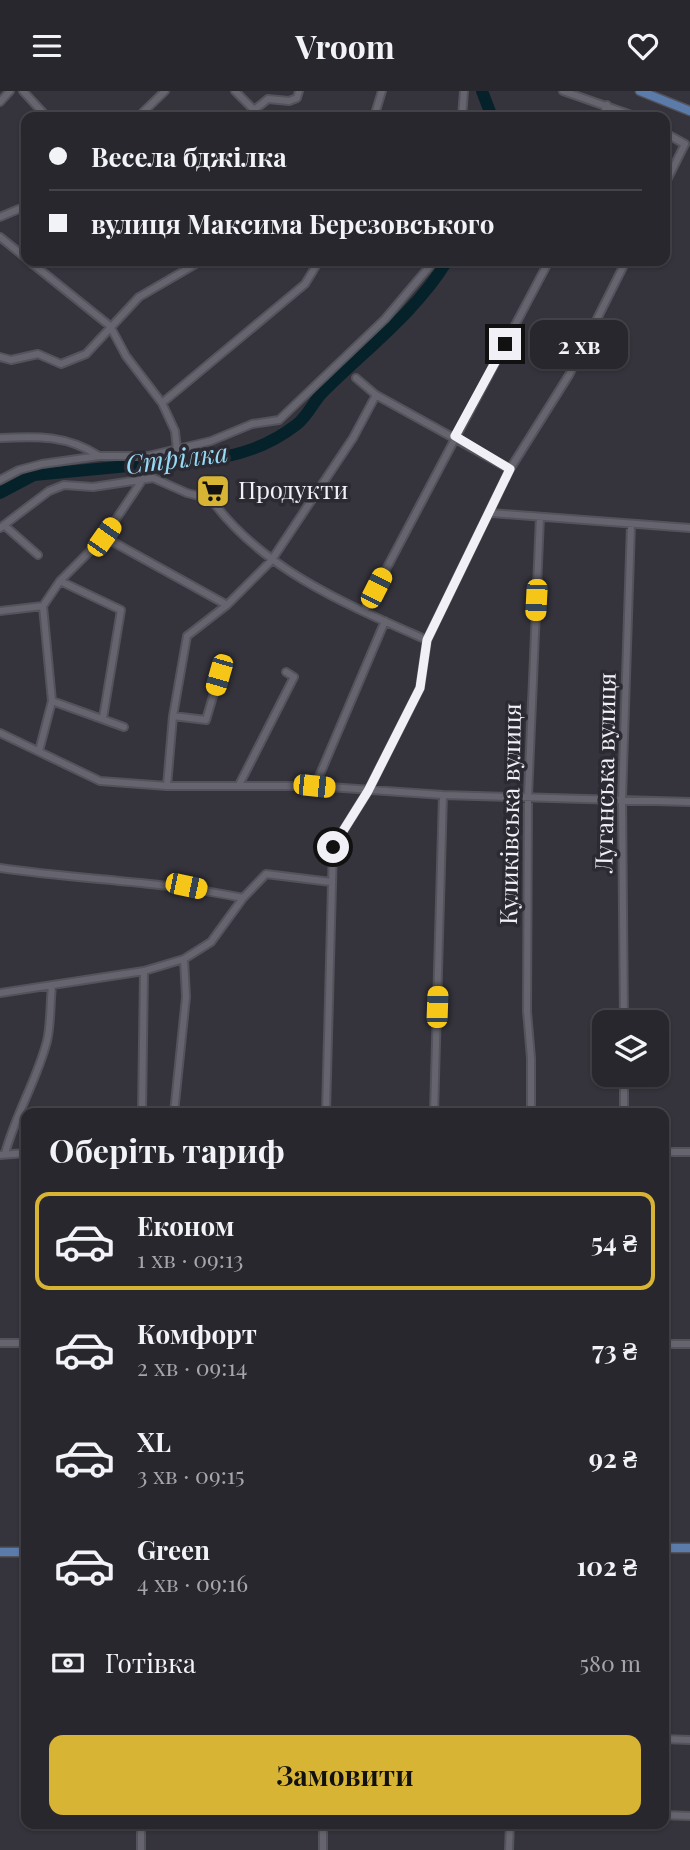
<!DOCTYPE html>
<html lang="uk">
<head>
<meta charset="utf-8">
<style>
	:root { --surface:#28272e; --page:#34333a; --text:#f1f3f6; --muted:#a5a5aa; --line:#44444a; --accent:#d8b434 }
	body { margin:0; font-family:"Playfair Display",serif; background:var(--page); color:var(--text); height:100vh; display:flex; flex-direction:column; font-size:26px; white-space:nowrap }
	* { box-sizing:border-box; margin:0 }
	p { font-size:23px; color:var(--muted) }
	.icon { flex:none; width:38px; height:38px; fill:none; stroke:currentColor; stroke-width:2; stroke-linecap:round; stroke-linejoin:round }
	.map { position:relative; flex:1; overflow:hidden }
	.panel { position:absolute; left:21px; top:1017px; width:648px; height:721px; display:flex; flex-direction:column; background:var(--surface); border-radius:14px; box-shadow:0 2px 5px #0004,0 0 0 2px var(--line) }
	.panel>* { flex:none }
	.guide { position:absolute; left:21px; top:21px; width:649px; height:154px; border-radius:14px; box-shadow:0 2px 5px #0004,0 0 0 2px var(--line); display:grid; align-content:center; height:154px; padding:0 28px; background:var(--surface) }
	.buttons { position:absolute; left:592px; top:919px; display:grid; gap:14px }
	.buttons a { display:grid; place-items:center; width:77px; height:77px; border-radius:14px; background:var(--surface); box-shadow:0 2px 5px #0004,0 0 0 2px var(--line); font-size:35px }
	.end { position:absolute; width:32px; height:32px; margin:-16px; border:9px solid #f0f0f6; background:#111; box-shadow:0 0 0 4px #111 }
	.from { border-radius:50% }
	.bubble { position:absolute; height:49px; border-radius:14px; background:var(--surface); box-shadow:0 2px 5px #0004,0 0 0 2px var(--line); font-size:23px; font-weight:700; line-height:49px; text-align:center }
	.car { position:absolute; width:21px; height:42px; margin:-21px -10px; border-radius:9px; box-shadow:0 0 5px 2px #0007; background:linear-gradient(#f5c518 24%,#345 0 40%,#f5c518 0 76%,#345 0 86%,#f5c518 0) }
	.guide b { display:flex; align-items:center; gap:24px; height:66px; font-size:26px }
	.guide b+b { border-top:2px solid var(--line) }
	.guide i { width:18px; height:18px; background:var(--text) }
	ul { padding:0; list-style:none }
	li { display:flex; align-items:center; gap:21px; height:98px; margin:0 14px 10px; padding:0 14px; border:4px solid transparent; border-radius:14px }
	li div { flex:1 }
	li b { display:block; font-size:26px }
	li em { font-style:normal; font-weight:700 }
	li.current { border-color:var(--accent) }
	li>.icon { width:63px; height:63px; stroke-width:1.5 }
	h2 { padding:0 28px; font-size:32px; line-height:84px }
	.pay { display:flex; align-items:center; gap:18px; height:77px; padding:0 28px; font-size:26px }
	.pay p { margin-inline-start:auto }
	.primary-button { display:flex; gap:14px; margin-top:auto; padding:14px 28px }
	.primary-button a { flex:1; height:80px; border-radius:14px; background:var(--accent); color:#111; font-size:28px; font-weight:700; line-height:80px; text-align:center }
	header { display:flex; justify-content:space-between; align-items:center; height:91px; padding:0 28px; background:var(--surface); font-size:32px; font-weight:700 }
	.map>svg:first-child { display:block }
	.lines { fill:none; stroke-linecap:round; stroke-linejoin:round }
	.river { stroke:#05222b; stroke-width:12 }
	.minor-casing { stroke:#53535b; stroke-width:10 }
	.major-casing { stroke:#53535b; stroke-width:11 }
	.minor { stroke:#66656f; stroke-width:6 }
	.major { stroke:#5b7baa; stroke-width:8 }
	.route { stroke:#f0f0f6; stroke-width:9 }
	.labels { text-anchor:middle; stroke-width:7; stroke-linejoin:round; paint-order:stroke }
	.poi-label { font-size:24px; fill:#f0f0f6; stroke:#2b2a33; text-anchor:start }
	.street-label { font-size:24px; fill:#f0f0f6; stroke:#2b2a33 }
	.water-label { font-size:26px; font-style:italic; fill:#97dcf6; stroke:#2b2a33 }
</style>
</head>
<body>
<header><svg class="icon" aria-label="menu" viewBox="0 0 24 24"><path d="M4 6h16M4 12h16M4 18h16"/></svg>Vroom<svg class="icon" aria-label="heart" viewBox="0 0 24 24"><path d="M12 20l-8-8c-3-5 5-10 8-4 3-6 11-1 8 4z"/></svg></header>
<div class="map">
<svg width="690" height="1759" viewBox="0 0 690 1759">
	<rect width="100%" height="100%" fill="#35343d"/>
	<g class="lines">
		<!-- river -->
		<path class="river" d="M482,0L492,26
			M0,402L34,384L223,366C250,361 274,351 296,334C307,326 313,311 323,301C365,259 416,221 447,170"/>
		<!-- minor casing -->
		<g class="minor-casing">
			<path id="minor" d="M23,0L47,26
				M235,0L254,19L268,8L289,10L297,7L299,0
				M563,0L637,26
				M0,11L10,0
				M138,26L165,0
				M374,26L382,0
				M462,26L464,0
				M602,26L607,14
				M665,42L685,53L665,93
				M0,126L26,115
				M0,146L26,167
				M29,170L110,235L126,265L162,312L175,340L177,358
				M0,266L11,269L38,263L61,273L86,263L139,206L201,170
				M356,287L376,304L510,378
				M162,312L305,193L319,170
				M0,347C37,345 67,344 99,365
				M0,389L19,379L42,373L99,365H148L211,350L252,333L279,329L385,228L434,170
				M491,422L690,437
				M5,435L38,464
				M0,437L49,400L64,394L93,396L153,387L187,402L211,408C262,479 350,515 427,549
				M104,446L227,514
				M60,490L121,519L103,627
				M0,520L43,515L60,490L104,446L143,388
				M364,520L549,170
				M52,610L124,636
				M173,625L206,629L219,585
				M0,642L100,690L167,695H315L443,704L690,711
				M39,660L52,610L43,515
				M239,694L294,586L286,581
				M167,695L173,625L187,545L227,514L271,470L353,347L376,304
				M315,695L385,530
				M0,777C81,789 162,790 243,807
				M0,902L144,880L184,868L211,851L243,807L266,783L331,791
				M624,931L622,707L631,434
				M624,984V1022
				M142,1022L144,880
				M174,1022L186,906L184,868
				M326,1022L333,756L368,700L420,597L427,549L510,378L569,284L626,170
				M434,1022L443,704
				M531,1022V967L527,920L528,705L540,426
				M663,1061H690
				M5,1063C15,1024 37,989 47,950C51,933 50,913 52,895
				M0,1064L26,1062
				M0,1252H26
				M663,1253H690
				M663,1648L690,1649
				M663,1724L690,1725
				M323,1732V1759
				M141,1759V1732
				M509,1759L510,1732"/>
		</g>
		<!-- major casing -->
		<g class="major-casing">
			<path id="major" d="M640,0L690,20
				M663,1457H690
				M0,1461H26"/>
		</g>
		<!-- minor -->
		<use href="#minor" class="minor"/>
		<!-- major -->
		<use href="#major" class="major"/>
	</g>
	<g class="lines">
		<!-- route -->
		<path class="route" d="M333,756L368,700L420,597L427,549L510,378L455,345L505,253"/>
	</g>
	<!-- icons -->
	<defs>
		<g id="supermarket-square" transform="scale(1.75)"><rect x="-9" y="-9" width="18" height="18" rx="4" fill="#d8b434" stroke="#2b2a33"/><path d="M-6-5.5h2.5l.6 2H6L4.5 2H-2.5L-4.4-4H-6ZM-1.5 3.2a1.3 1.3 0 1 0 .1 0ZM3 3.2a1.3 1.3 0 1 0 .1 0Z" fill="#111"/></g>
	</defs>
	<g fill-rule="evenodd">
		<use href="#supermarket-square" x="213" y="400"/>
	</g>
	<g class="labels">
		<!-- poi labels -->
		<g class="poi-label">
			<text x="238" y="408">Продукти</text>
		</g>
		<!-- street labels -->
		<g class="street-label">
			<text transform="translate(606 682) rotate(-89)" y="8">Луганська вулиця</text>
			<text transform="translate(511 723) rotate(-89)" y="8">Куликівська вулиця</text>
		</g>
		<!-- water labels -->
		<g class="water-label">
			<text transform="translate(177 368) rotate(-7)" y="9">Стрілка</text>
		</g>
	</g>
</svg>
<div class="buttons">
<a><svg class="icon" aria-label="layers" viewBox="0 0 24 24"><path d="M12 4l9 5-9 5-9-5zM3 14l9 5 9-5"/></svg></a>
</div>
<i class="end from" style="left:333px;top:756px"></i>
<i class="end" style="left:505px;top:253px"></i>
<div class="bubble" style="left:530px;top:229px;width:98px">2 хв</div>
<i class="car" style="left:104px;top:446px;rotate:35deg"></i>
<i class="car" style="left:376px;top:497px;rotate:27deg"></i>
<i class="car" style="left:536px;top:509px;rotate:183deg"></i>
<i class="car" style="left:219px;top:584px;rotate:196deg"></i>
<i class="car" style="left:314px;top:695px;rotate:96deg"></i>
<i class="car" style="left:186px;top:795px;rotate:102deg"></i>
<i class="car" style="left:437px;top:916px;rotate:2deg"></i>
<div class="guide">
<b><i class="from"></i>Весела бджілка</b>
<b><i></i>вулиця Максима Березовського</b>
</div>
<section class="panel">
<h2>Оберіть тариф</h2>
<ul>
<li class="current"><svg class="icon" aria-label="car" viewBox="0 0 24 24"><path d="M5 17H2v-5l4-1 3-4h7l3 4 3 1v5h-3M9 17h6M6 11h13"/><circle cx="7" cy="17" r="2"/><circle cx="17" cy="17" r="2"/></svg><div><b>Економ</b><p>1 хв · 09:13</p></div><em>54 ₴</em></li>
<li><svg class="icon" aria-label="car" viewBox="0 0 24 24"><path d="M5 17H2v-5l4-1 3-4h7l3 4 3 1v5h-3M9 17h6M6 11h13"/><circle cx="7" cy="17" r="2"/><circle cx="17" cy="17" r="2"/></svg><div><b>Комфорт</b><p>2 хв · 09:14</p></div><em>73 ₴</em></li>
<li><svg class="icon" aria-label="car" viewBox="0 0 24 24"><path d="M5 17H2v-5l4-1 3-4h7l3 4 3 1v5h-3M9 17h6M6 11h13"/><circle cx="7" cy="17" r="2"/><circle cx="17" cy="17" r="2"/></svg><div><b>XL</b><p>3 хв · 09:15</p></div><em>92 ₴</em></li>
<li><svg class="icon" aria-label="car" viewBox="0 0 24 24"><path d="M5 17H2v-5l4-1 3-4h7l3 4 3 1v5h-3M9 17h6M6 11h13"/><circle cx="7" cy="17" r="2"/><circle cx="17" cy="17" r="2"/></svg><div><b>Green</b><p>4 хв · 09:16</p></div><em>102 ₴</em></li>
</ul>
<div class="pay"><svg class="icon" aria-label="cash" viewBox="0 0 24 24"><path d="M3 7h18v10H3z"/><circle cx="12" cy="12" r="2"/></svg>Готівка<p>580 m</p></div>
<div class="primary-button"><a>Замовити</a></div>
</section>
</div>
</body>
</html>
